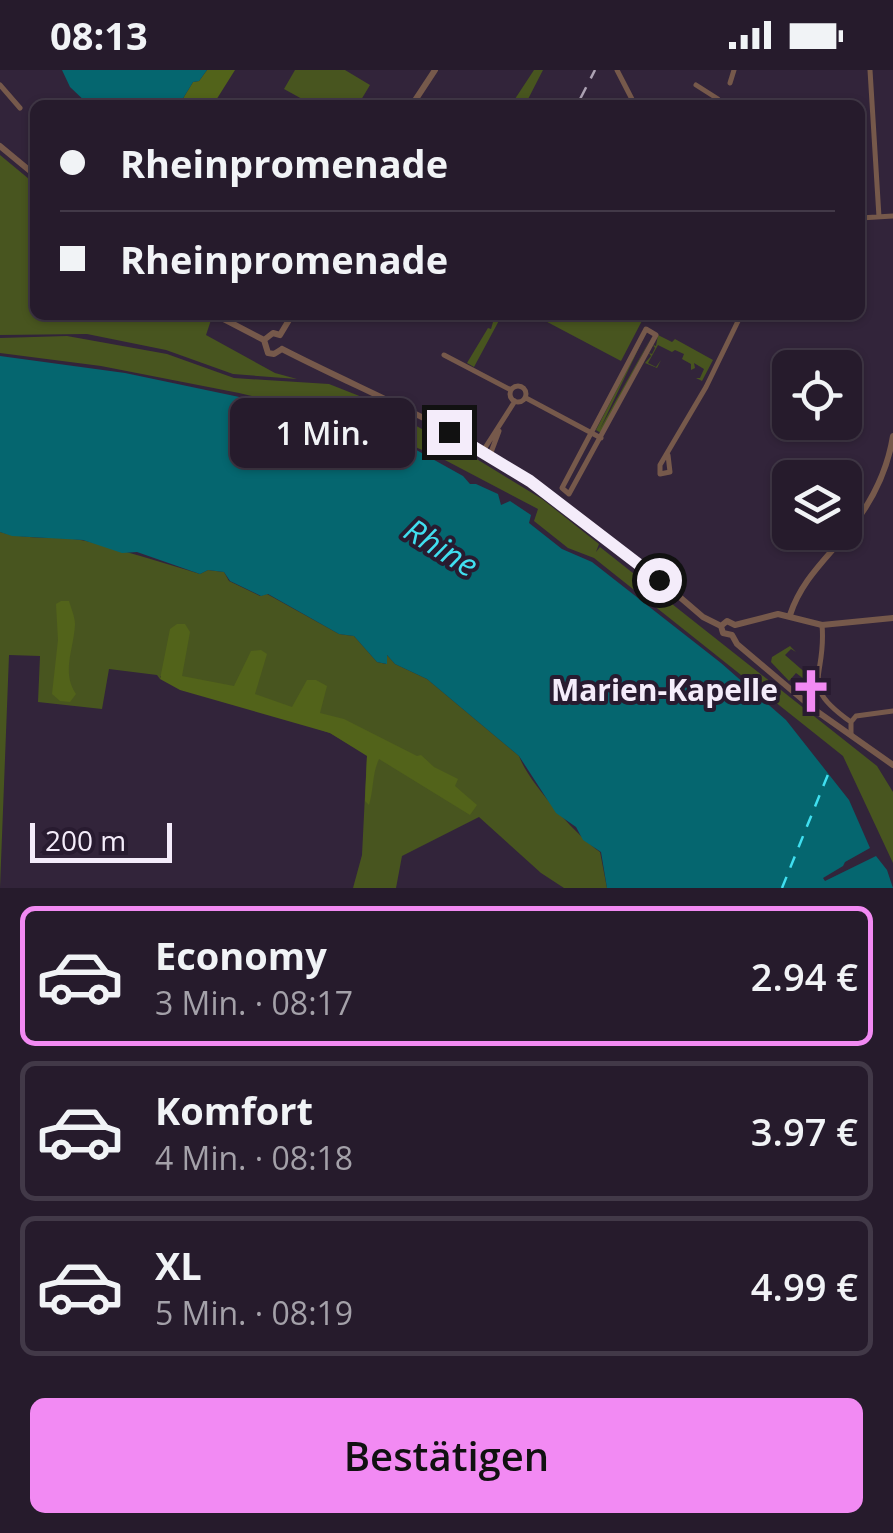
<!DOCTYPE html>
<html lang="de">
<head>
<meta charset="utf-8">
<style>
	:root { --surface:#261b2c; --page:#2e2434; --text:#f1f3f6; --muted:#a4a1a9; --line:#423948; --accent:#f28af3 }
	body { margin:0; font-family:"Open Sans",sans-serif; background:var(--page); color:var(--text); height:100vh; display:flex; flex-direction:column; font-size:38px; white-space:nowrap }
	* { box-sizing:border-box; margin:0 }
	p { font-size:32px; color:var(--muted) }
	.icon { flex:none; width:55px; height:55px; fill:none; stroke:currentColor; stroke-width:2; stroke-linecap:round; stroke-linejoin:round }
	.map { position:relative; height:818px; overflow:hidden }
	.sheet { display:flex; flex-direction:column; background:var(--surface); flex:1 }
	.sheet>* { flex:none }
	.banner { position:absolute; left:30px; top:30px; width:835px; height:220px; border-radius:15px; box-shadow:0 2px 8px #0004,0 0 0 2px var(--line); display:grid; align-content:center; height:220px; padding:0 30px; background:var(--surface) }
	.tools { position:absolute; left:772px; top:280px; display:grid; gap:20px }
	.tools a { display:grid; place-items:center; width:90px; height:90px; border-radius:15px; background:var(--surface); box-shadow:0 2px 8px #0004,0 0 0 2px var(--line); font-size:50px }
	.scale { position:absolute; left:30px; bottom:25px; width:142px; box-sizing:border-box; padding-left:10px; border:5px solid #f4ecfa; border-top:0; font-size:28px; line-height:35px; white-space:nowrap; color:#f4ecfa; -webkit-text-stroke:8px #281b30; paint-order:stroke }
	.end { position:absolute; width:45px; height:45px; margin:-22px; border:12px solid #f4ecfa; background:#111; box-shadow:0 0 0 5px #111 }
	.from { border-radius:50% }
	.bubble { position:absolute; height:70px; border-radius:15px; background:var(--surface); box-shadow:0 2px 8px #0004,0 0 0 2px var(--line); font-size:32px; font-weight:600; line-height:70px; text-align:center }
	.banner b { display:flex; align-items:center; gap:35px; height:95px; font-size:38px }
	.banner b+b { border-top:2px solid var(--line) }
	.banner i { width:25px; height:25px; background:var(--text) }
	ul { padding:18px 0 0; list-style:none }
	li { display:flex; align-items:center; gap:30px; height:140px; margin:0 20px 15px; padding:0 10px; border:5px solid var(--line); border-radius:15px }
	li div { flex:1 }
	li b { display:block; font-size:38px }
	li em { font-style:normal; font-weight:600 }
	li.on { border-color:var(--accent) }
	li>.icon { width:90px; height:90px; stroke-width:1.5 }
	.button { display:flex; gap:20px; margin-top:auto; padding:20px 30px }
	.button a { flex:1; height:115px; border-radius:15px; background:var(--accent); color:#111; font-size:40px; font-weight:600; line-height:115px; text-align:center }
	.status { display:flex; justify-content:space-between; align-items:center; height:70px; padding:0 50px; background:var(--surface); direction:ltr }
	.status svg { height:28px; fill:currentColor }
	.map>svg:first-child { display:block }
	.green { fill:#48551f }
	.forest { fill:#52631a }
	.water { fill:#05666f }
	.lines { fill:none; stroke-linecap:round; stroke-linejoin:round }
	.ferry { stroke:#40dff0; stroke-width:2.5; stroke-dasharray:12 10; stroke-linecap:butt }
	.minor { stroke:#76594b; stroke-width:5 }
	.tertiary { stroke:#76594b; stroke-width:6 }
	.rail { stroke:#aca2b3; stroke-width:2.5; stroke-dasharray:20 10; stroke-linecap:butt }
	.route { stroke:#f4ecfa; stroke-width:12 }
	.labels { text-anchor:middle; stroke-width:8; stroke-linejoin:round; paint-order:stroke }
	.poi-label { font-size:30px; font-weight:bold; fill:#f4ecfa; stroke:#281b30; text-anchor:end }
	.water-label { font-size:32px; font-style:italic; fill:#40dff0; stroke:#281b30 }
</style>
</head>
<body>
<div class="status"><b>08:13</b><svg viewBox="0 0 49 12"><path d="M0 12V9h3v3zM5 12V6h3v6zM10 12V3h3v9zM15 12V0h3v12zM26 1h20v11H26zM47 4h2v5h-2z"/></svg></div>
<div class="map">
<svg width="893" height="818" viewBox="0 0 893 818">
	<rect width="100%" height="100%" fill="#32243a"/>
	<!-- green -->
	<path class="green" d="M295,0H345L370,15L358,35H313L284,19Z
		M534,0H543L525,35H511Z
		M0,85L35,114V245H202L211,250L206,265L275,303L297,309L233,304L166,280L87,264L0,265Z
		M495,245H502L474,297L467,293L488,258L491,259Z
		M534,245H599L607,249L610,245H645L621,291Z
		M646,263L600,359L652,266L601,363L596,360Z
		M658,265L672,272L675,269L713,290L702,311L696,308H700L704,299L694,293L695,298L691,300V294L682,289L684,284L675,280L672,282L658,275L648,293L656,297L661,290L657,298L645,293L651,286L649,283L652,284L655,278L653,275L656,276Z
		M67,266L167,284L234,308L329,314L367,329L475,388L542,429L599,474L596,482L600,477L877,696L893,722V793L843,686L594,488L568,478L534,451L538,439L443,389L355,351L239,323L101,296L0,283V268Z
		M0,462C28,471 58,465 86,471C125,481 161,492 200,504L208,500L224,502L229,511L260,526L267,524L339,564L354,566L377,592L386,594V584L395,594L427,609L519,686C528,712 578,767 600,782L607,818H564L541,803L479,747L402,786L396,818H353L362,785L367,685L330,663L160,606V609L157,605L109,599L102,639L38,632L40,586L9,585L0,818Z
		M790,576L796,582L791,579L785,585L808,605L804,609L796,603L789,611L771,592L772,587Z"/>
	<!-- forest -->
	<path class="forest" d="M207,0H235L213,35H179L193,12L199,11Z
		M61,531H69C71,538 75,547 75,554C74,579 61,602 76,624L70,632L60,631L52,624L58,570L56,534Z
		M177,554H185L190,562L182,606L234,616L251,581L261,580L267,584L255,624L292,637L307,610H316L327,616L320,643L344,649L417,686L421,685L434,697L458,709L455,716L477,735L470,745L379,689C372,704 374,718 369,735L365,731L367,686L330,663L180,620L160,609L170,559Z"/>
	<!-- water -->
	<path class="water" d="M62,0H207L199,11L193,12L179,35H89L70,17Z
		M0,286L125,303L330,346L411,377L463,406L470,414H476L498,424L501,435L510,431L531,445L529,453L562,479L592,492L721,593L786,650L849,730L870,778L845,792L843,796L823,808L825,811L876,786L887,800L893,818H607L601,782L583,770L576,757L556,743L519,686L427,609L395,594L387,585V594L377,592L354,566L339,564L268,524L261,526L230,511L224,502L208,500L200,504L137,482L122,483L83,470L12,466L0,462Z"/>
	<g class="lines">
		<!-- ferry -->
		<path class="ferry" d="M782,818L829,702"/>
		<!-- minor -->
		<path class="minor" d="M617,0L635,35
			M870,0L879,147
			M730,13L734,0
			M0,15L20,38
			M696,15L718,29
			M860,148L893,146
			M646,259L656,265L569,424L562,418Z
			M444,285L511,320
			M510 324a8 8 0 1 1 16 0a8 8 0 1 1-16 0Z
			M526,328L601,368
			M483,381L515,331
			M490,385L499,361
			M668,385L670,402L660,404V395L706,317L741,245
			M822,555C827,609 797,614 851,652V665
			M851,652L856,646L893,641"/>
		<!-- tertiary -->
		<path class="tertiary" d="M412,35L435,0
			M0,76L35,105
			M216,245L264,270
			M280,265L292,245
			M264,270L268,283L274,284L282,279
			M264,270L273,263L280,265
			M282,279C344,311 409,338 469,372C553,420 630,484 703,547L721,556L723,563L732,565L737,574L815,640L893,695
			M790,545C801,511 825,490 847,463C871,434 887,403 893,366
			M721,556L727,551L735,555L778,544L822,555L893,548"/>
		<!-- rail -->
		<path class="rail" d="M577,35L595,0"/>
	</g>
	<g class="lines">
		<!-- route -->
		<path class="route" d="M449,362L530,411L659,510"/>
	</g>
	<!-- icons -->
	<defs>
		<g id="church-bare" transform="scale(3.45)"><path d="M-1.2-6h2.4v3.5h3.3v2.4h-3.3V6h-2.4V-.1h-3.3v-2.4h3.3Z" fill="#f28af3" stroke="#281b30" stroke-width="2.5" paint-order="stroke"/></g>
	</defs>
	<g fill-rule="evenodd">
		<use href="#church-bare" x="811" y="621"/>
	</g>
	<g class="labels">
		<!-- poi labels -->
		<g class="poi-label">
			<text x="778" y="631">Marien-Kapelle</text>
		</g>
		<!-- water labels -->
		<g class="water-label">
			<text transform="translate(441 478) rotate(32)" y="11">Rhine</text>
		</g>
	</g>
</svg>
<div class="tools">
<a><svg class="icon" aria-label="locate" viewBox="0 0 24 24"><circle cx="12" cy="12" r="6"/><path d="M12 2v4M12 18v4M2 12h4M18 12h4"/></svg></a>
<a><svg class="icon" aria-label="layers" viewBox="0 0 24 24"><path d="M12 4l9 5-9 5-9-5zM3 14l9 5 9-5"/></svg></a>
</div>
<div class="scale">200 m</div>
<i class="end from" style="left:659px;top:510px"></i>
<i class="end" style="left:449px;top:362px"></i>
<div class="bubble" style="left:230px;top:328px;width:185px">1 Min.</div>
<div class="banner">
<b><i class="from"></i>Rheinpromenade</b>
<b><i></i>Rheinpromenade</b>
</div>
</div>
<section class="sheet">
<ul>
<li class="on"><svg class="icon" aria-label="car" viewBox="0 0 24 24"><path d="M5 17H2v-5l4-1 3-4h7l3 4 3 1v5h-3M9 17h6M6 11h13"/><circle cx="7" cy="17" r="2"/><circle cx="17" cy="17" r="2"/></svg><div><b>Economy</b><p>3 Min. · 08:17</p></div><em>2.94 €</em></li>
<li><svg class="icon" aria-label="car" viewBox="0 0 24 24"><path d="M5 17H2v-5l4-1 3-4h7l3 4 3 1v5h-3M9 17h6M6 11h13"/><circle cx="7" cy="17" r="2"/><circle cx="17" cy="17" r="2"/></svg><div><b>Komfort</b><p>4 Min. · 08:18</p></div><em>3.97 €</em></li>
<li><svg class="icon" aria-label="car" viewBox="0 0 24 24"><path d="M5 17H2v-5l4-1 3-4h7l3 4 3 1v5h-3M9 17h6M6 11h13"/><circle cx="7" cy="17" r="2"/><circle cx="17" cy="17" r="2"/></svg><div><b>XL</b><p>5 Min. · 08:19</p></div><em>4.99 €</em></li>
</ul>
<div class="button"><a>Bestätigen</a></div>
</section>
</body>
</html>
